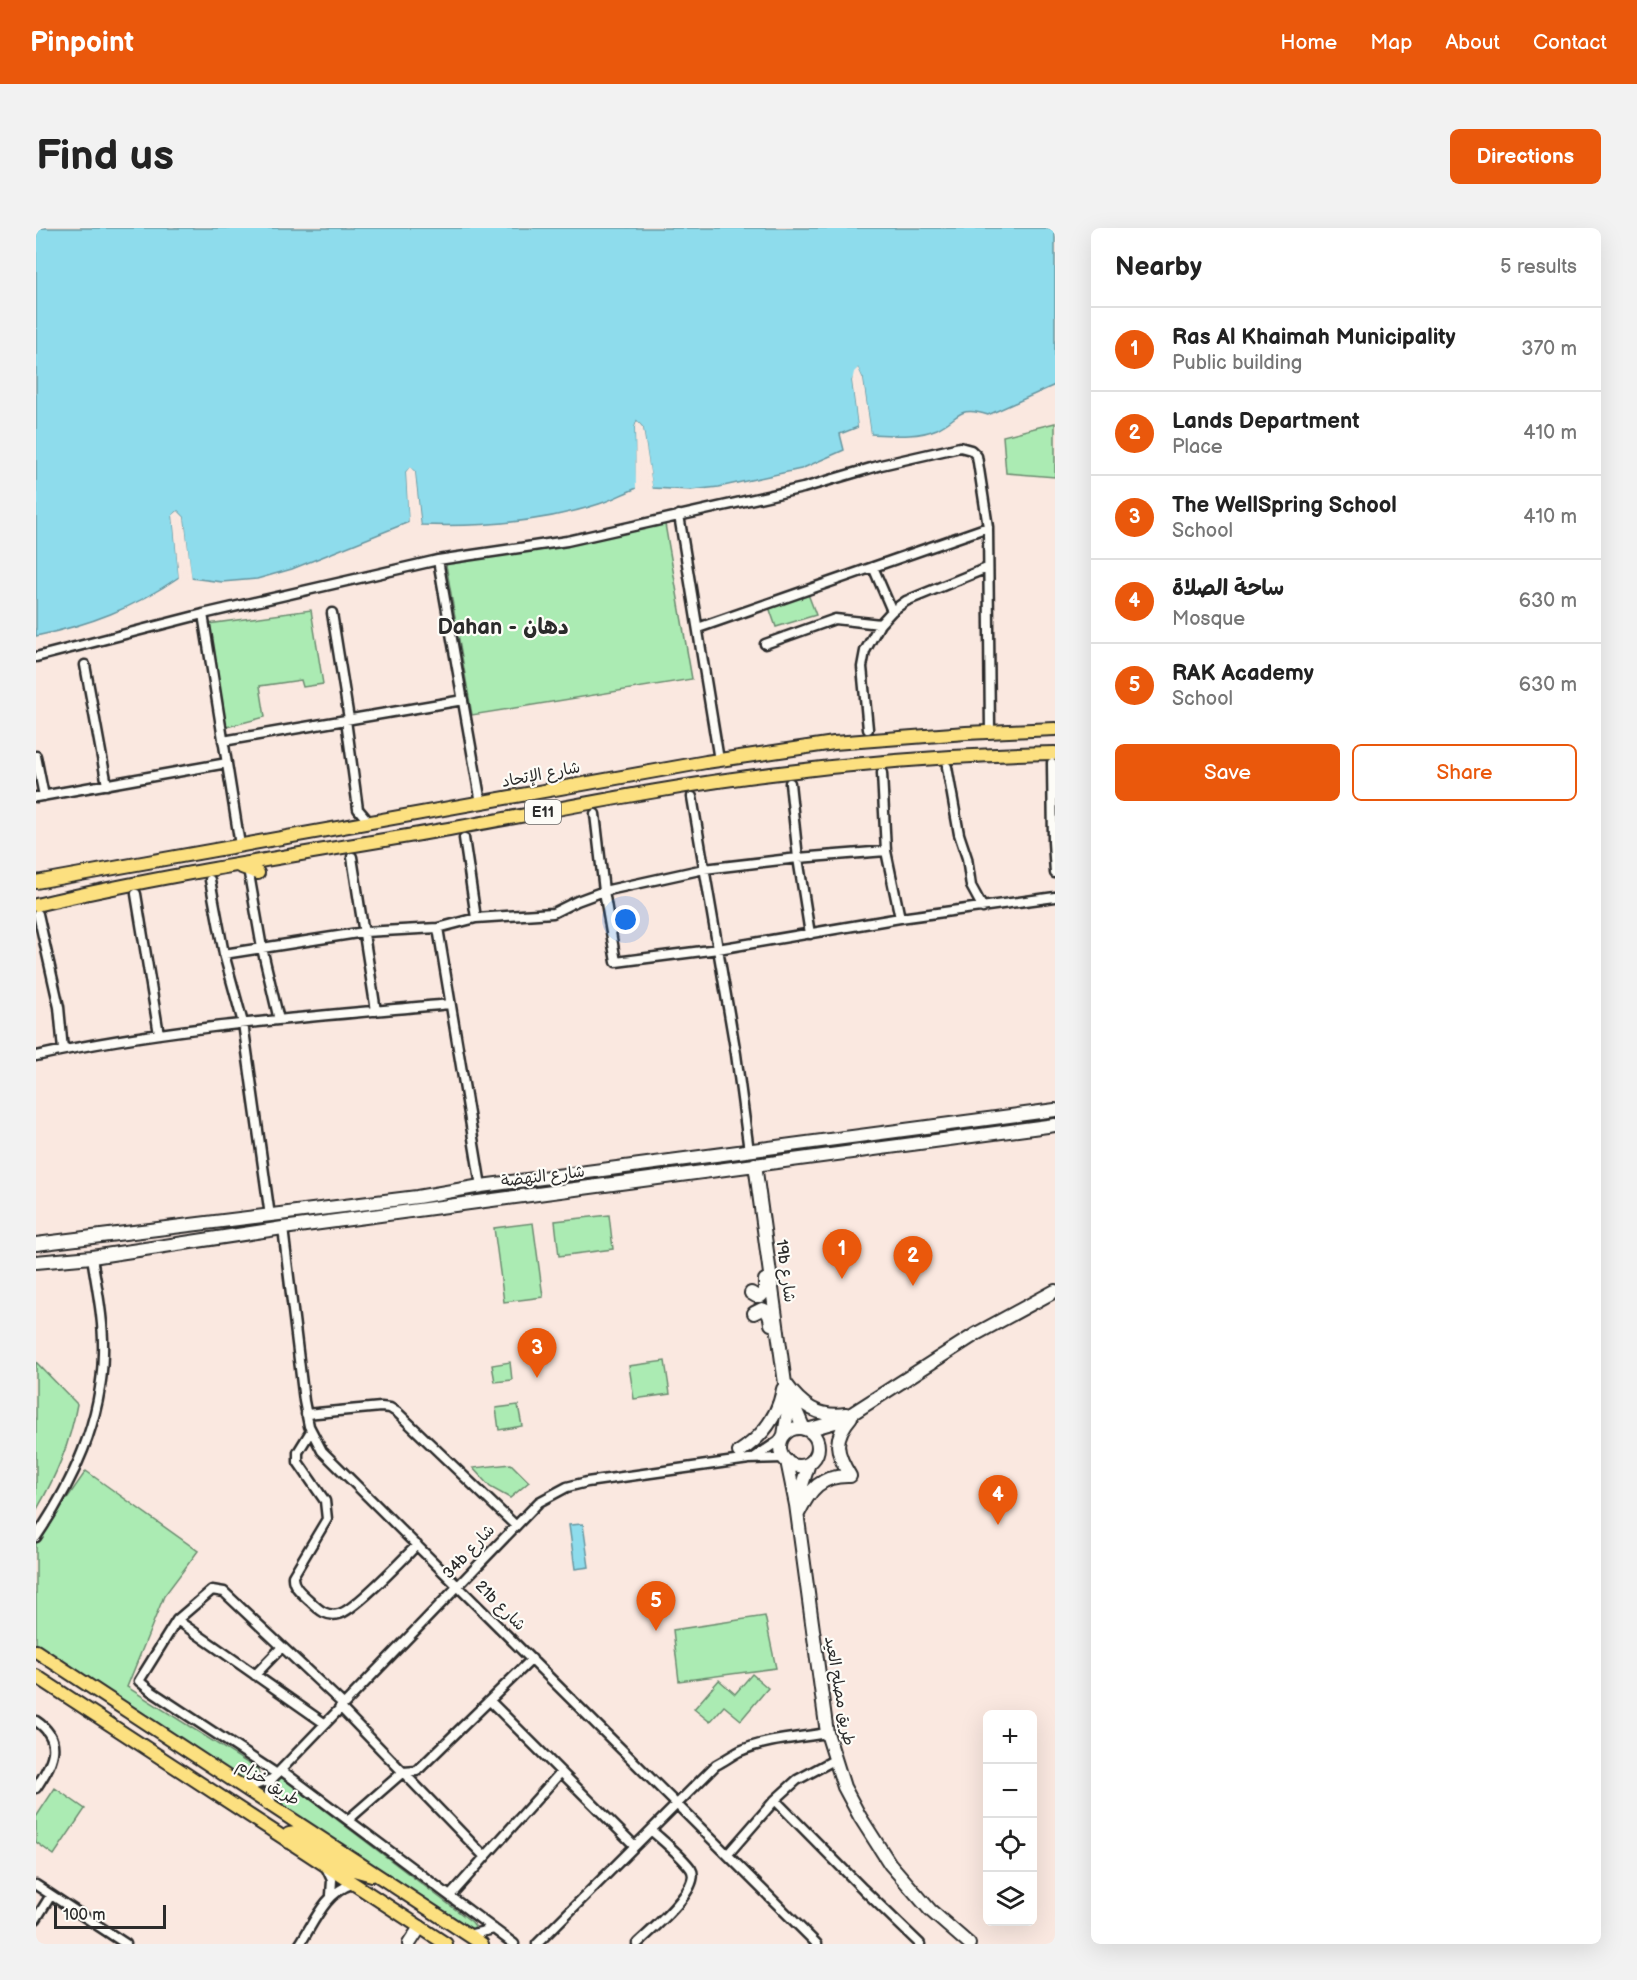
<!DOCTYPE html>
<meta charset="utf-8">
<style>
:root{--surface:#fff;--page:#f2f2f2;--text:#222;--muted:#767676;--line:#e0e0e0;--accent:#ea580c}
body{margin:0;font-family:"Balsamiq Sans","Playpen Sans Arabic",sans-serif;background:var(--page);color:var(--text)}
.controls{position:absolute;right:18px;bottom:18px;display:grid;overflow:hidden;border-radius:9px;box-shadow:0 6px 24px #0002}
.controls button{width:54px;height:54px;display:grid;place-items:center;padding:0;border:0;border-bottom:2px solid var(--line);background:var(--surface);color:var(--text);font:30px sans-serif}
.scale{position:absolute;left:18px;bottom:15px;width:112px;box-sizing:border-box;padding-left:6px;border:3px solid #2b2b2b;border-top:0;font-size:16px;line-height:21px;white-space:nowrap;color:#2b2b2b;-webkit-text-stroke:4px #fdfcf7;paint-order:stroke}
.you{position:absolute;left:590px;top:692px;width:21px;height:21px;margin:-15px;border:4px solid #fff;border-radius:50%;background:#1a73e8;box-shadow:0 0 0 9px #1a73e833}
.badge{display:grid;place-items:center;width:39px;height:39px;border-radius:50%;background:var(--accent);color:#fff;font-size:20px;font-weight:700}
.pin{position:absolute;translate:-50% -50px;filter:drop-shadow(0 2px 3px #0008)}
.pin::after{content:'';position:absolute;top:32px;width:21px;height:18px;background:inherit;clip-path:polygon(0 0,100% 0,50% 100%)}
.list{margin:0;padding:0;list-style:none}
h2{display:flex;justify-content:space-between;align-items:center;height:78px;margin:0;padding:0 24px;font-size:26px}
h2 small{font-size:20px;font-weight:400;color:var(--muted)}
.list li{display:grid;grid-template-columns:39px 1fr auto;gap:18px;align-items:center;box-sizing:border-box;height:84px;padding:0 24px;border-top:2px solid var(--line)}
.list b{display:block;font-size:22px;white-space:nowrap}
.list p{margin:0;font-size:20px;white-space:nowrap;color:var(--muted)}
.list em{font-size:20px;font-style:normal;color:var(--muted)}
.actions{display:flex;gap:12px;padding:18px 24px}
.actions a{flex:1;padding:14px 0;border:2px solid var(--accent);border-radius:9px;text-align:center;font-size:21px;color:var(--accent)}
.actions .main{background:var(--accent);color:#fff}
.icon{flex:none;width:33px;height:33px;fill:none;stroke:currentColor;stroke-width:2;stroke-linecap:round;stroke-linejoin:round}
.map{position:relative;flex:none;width:1019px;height:1716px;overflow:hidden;border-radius:9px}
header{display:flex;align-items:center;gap:36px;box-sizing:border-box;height:84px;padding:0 30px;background:var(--accent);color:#fff}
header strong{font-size:28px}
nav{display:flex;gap:33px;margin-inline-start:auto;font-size:21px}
.intro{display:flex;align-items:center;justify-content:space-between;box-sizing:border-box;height:144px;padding:0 36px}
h1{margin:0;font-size:42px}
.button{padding:15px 27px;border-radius:9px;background:var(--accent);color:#fff;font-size:21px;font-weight:700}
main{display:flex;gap:36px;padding:0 36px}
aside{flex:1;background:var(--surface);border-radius:9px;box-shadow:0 6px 24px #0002}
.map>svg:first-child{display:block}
.green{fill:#abebb3;stroke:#6b8b6f;stroke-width:1.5}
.water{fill:#8edcec;stroke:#66959f;stroke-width:1.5}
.pier{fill:#fae8e0}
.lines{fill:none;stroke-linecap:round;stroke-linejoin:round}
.street-casing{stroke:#2b2b2b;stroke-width:13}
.secondary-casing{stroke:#2b2b2b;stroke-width:16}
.primary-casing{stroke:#2b2b2b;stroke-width:16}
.street{stroke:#fdfcf7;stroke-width:8}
.secondary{stroke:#fdfcf7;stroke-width:12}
.primary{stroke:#fce080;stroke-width:12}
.labels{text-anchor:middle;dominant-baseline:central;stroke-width:4.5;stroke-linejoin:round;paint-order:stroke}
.shield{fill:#fdfcf7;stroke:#6a6a68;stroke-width:1.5}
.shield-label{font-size:15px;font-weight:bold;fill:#2b2b2b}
.street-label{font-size:16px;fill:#2b2b2b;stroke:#fdfcf7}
.district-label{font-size:22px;font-weight:bold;fill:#2b2b2b;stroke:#fdfcf7}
</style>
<header>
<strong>Pinpoint</strong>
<nav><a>Home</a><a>Map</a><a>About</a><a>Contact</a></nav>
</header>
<div class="intro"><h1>Find us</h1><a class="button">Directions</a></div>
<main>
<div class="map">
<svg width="1019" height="1716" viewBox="0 0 1019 1716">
<rect width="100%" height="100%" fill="#fae8e0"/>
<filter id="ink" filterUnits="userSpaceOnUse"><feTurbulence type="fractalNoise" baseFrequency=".0167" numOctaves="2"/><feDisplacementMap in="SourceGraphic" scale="12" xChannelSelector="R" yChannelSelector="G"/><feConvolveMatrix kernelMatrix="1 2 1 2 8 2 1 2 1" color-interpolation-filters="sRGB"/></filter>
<g filter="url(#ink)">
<path class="green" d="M1019,195V249L970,245L967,208Z
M606,295L629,296L656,451L436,487L409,331L544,308Z
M772,366L780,387L740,399L733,379Z
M275,382L287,456L267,459L265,452L224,458L229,489L183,501L172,396Z
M573,987L577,1021L523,1028L519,993Z
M497,995L507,1069L468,1074L458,1000Z
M629,1133L634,1166L598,1171L593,1138Z
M0,1134L41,1176C34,1216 20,1248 0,1283Z
M474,1134L476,1152L459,1154L456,1137Z
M482,1177L486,1198L463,1202L460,1180Z
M475,1236L493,1254L474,1270L454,1259L437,1240Z
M50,1243L162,1323L128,1368L91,1459L221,1541L224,1548L221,1553L211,1554L0,1416V1315Z
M729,1388L740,1440L643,1453L637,1402Z
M716,1446L732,1460L705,1492L688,1478L674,1494L658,1481L683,1452L699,1466Z
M246,1550L436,1694L439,1698L437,1701L432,1700L232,1568L239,1551Z
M19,1560L49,1581L18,1627L0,1614V1589Z"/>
<path class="water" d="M0,0H1019V157L952,187C922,177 924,190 901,201C880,210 857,207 835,206L827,151L822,141L816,153L822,199L804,206L808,222L765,241L683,259L655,262L616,260L607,200L601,193L599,199L601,260C588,265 576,272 563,276C505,295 445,299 385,297L379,244L374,240L370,244L373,294L256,341L221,351L186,354L155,350L148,289L142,283L137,287L143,349C98,380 53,397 0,408Z
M547,1296L553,1339L539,1341L533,1297Z"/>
<path class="pier" d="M822,140L827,151L835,206L832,207L824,152L821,146L819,153L825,199L823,202L822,199L816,153L818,144Z
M601,193L607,200L617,263L613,261L604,201L602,198L604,260L600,263L599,199Z
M374,239L379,244L385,300L382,297L376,246L374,244L376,294L373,298L370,244Z
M142,283L148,289L156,353L152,350L145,290L142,287L141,288L146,349L143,352L137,287Z"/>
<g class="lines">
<defs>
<path id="street" d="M643,287L683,532
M402,332L445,575
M837,339L856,383
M296,385L313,491
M167,386L204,617
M662,400L952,299
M729,416L799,391L844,396
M0,429L167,386L402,332L531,313L767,260L845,237L924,219L935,222L941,228L952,299L954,504
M49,437L71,557
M310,492L322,581L333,594
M832,501L826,439L829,423L844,396L856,383L870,373L951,340
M187,513L427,472
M0,528L8,568
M1016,535L1017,614L1019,645
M911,539L923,606L931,630L935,658L947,680
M846,545L850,623L864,690
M754,555L762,630L774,706
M0,569L191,535
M656,569L700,826L713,923
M559,586L568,663L580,734L682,721L864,690L1019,669
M428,610L440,690
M316,629L340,783
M213,646L226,720L243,792
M174,652L188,726L207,795L234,988
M100,666L123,806
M2,686L23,779L27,822
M402,700L445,958
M188,726L328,704L402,700L440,690L517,685L541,673L568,663L668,641L762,630L850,623
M0,828C136,798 275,789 414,776
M247,1000L268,1173L273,1198L286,1223L781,1716
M270,1186L345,1179L354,1180L362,1185L480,1298
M275,1203L262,1224V1234L289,1273L291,1291L257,1348C256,1359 268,1367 275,1374C283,1382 291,1389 303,1386C318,1383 367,1331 381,1317
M719,1229L747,1210
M0,1309C37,1254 66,1193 67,1125C68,1093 61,1061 56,1029
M141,1392L288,1495
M219,1447L246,1419
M454,1473L599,1618
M304,1479L448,1628
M0,1493C30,1513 15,1537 0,1560
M245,1542L478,1716
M241,1546L115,1463L103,1453L141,1392L176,1362L188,1364L307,1476
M236,1551L233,1565L236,1578
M205,1556L219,1557L236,1551L503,1274L531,1259L551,1254L713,1231L748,1230
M739,1572L827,1661L884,1716
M312,1592L367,1544L381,1543L496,1431
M692,1626L739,1572L761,1552L798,1532
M290,1639L296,1652L295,1667
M0,1657L90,1716
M414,1668L525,1544
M0,1691L15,1667
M432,1707L458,1701
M264,1716C278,1694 290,1664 316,1656
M501,1716L680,1537C688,1533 696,1527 704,1523C731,1511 762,1510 791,1505
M601,1716C614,1703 667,1660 655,1641C646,1628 627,1613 615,1602"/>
<path id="secondary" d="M719,936L751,1170L752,1183L748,1207
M0,1016L381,969L445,958L1019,882
M0,1034L56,1029L247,1000L1019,897
M715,1065L720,1068H725L729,1063V1052
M718,1085L726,1081C733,1083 734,1089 735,1096
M750,1156C765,1177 782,1190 810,1186
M754,1169L768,1201
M744 1219a19 19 0 1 1 38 0a19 19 0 1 1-38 0Z
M771,1202L806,1192L940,1106L1019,1063
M703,1224C726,1209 742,1189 747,1161
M751,1233L760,1277L791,1505L808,1559L824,1589L854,1636L894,1682L933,1716
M814,1248C800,1225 796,1211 815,1189
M760,1276L773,1235
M762,1286C774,1261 785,1247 814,1248
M373,1716L384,1699"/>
<path id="primary" d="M203,638L222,645
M0,654L670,534L798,515L930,505L1019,501
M0,677C136,645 275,625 413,601C520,582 627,559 735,546C829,534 924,527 1019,525
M0,1423L446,1716
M0,1448L410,1716
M253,1614V1606L260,1605L318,1642L336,1647"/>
</defs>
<use href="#street" class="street-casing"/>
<use href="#secondary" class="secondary-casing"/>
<use href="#primary" class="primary-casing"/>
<use href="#street" class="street"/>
<use href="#secondary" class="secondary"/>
<use href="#primary" class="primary"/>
</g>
</g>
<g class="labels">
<rect class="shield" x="489" y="572" width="36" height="24" rx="4.5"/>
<g class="shield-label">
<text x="507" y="584">E11</text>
</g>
<g class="street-label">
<text transform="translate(505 547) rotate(-11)">شارع الإتحاد</text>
<text transform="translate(507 949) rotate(-7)">شارع النهضة</text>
<text transform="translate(749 1043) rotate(82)">19b شارع</text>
<text transform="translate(433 1324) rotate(-47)">34b شارع</text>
<text transform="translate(464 1378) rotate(45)">21b شارع</text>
<text transform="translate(803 1463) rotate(80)">طريق مصلح العيد</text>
<text transform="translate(232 1555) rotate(33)">طريق خزام</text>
</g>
<g class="district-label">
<text x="467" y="399">Dahan - دهان</text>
</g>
</g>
</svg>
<div class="controls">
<button>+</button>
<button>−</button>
<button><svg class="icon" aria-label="locate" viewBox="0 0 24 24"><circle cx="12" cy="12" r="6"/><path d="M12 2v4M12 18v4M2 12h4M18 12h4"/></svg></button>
<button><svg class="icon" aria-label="layers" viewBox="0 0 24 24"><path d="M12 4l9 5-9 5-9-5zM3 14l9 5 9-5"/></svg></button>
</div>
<div class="scale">100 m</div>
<div class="you"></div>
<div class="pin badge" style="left:806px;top:1051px">1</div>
<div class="pin badge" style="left:877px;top:1058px">2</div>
<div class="pin badge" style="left:501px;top:1150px">3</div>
<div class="pin badge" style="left:962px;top:1297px">4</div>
<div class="pin badge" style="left:620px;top:1403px">5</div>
</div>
<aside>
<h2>Nearby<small>5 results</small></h2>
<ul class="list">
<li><span class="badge">1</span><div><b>Ras Al Khaimah Municipality</b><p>Public building</p></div><em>370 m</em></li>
<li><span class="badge">2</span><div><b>Lands Department</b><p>Place</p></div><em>410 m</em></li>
<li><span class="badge">3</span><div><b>The WellSpring School</b><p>School</p></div><em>410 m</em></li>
<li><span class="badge">4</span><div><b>ساحة الصلاة</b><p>Mosque</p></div><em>630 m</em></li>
<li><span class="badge">5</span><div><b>RAK Academy</b><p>School</p></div><em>630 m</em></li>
</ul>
<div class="actions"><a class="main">Save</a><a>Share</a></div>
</aside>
</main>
